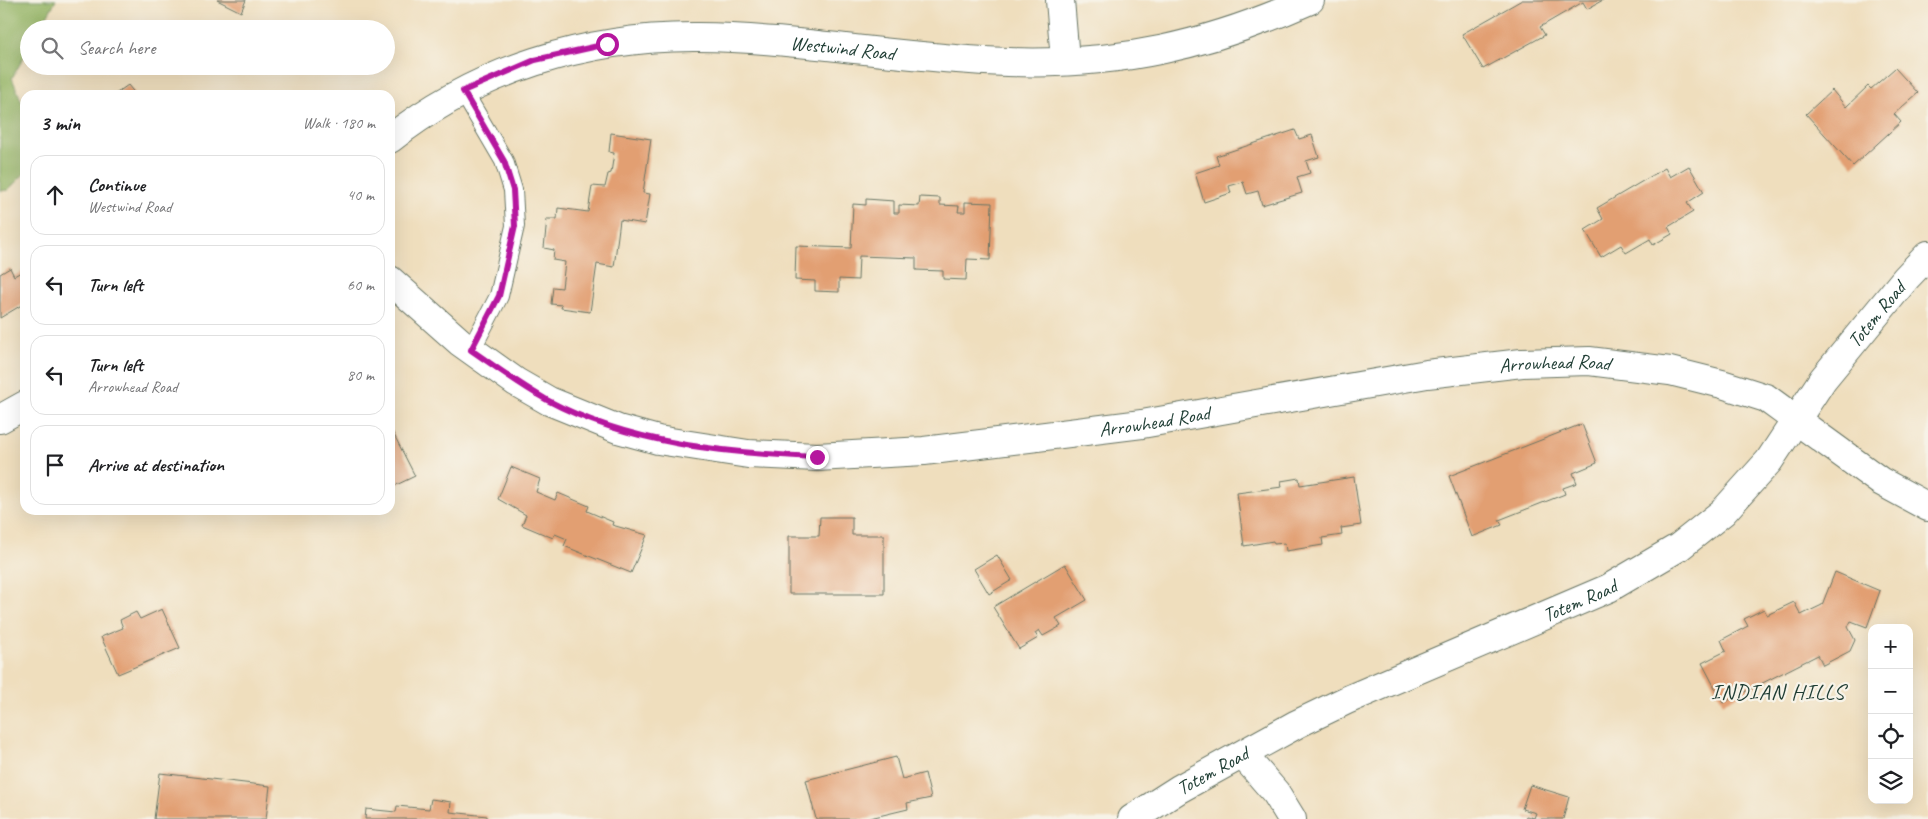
<!DOCTYPE html>
<meta charset="utf-8">
<style>
:root{--surface:#fff;--page:#f6f6f6;--text:#202124;--muted:#757577;--line:#e0e0e0}
body{margin:0;font-family:Caveat,sans-serif;background:var(--page);color:var(--text)}
.controls{position:absolute;right:15px;bottom:15px;display:grid;overflow:hidden;border-radius:10px;box-shadow:0 5px 20px #0002}
.controls button{width:45px;height:45px;display:grid;place-items:center;padding:0;border:0;border-bottom:1px solid var(--line);background:var(--surface);color:var(--text);font:25px sans-serif}
.stop{position:absolute;width:15px;height:15px;margin:-11px;border:4px solid #b5179e;border-radius:50%;background:#fff}
.stop.end{background:#b5179e;border-color:#fff;box-shadow:0 1px 5px #0008}
.list{margin:0;padding:0;list-style:none}
h2{display:flex;justify-content:space-between;align-items:center;height:65px;margin:0;padding:0 20px;font-size:21px}
h2 small{font-size:16px;font-weight:400;color:var(--muted)}
.list li{display:grid;grid-template-columns:32px 1fr auto;gap:15px;align-items:center;box-sizing:border-box;height:80px;margin:0 10px 10px;padding:0 10px;border:1px solid var(--line);border-radius:15px}
.list b{display:block;font-size:19px;white-space:nowrap}
.list p{margin:0;font-size:16px;white-space:nowrap;color:var(--muted)}
.list em{font-size:16px;font-style:normal;color:var(--muted)}
.icon{flex:none;width:28px;height:28px;fill:none;stroke:currentColor;stroke-width:2;stroke-linecap:round;stroke-linejoin:round}
.map{position:relative;flex:none;width:1928px;height:819px;overflow:hidden}
.search{position:absolute;background:var(--surface);box-shadow:0 5px 20px #0002;left:20px;top:20px;width:375px;height:55px;display:flex;align-items:center;gap:12px;box-sizing:border-box;padding:0 18px;border-radius:28px;color:var(--muted);font-size:19px}
.panel{position:absolute;background:var(--surface);box-shadow:0 5px 20px #0002;left:20px;top:90px;width:375px;height:425px;border-radius:15px}
.map>svg:first-child{display:block}
.forest{fill:#96b568;stroke:#5a794e}
.building{fill:#e29f72}
.lines{fill:none;stroke-linecap:round;stroke-linejoin:round}
.service-casing{stroke:#687564;stroke-width:20}
.minor-casing{stroke:#687564;stroke-width:30}
.service{stroke:#fff;stroke-width:18}
.minor{stroke:#fff;stroke-width:28}
.route{stroke:#b5179e;stroke-width:6}
.labels{text-anchor:middle;dominant-baseline:central;stroke-width:4.5;stroke-linejoin:round;paint-order:stroke}
.street-label{font-size:20px;fill:#1f3d34;stroke:#f7f3e8}
.quarter-label{font-size:22px;letter-spacing:1px;fill:#1f3d34;stroke:#f7f3e8}
</style>
<div class="map">
<svg width="1928" height="819" viewBox="0 0 1928 819">
<rect width="100%" height="100%" fill="#f7f3e8"/>
<filter id="ink" filterUnits="userSpaceOnUse"><feTurbulence type="fractalNoise" baseFrequency=".02" numOctaves="2"/><feDisplacementMap in="SourceGraphic" scale="10" xChannelSelector="R" yChannelSelector="G"/><feConvolveMatrix kernelMatrix="1 2 1 2 8 2 1 2 1" color-interpolation-filters="sRGB"/></filter>
<filter id="wash" filterUnits="userSpaceOnUse"><feTurbulence type="fractalNoise" baseFrequency=".0096" numOctaves="4" result="noise"/><feDisplacementMap in="SourceGraphic" scale="20" xChannelSelector="R" yChannelSelector="G"/><feGaussianBlur stdDeviation="1.12" result="paint"/><feColorMatrix in="noise" values="0 0 0 0 0 0 0 0 0 0 0 0 0 0 0 0 0 1.4 0 .05"/><feComposite in="paint" operator="in"/></filter>
<g filter="url(#wash)">
<rect width="100%" height="100%" fill="#efdebd"/>
<path class="forest" d="M0,0H56L40,29H29V48L12,78L25,110V173L8,190L0,191Z"/>
<g id="blocks">
<path class="building" d="M217,0H246L241,12Z
M1522,0H1603L1587,9L1583,2L1540,27L1545,35L1483,69L1462,34Z
M1895,68L1918,93L1894,114L1901,122L1853,166L1806,114L1832,90L1846,107L1868,86L1871,89Z
M128,85L136,95H114Z
M1295,130L1299,139L1312,135L1319,157L1306,161L1310,173L1297,177L1302,193L1262,205L1258,191L1247,194L1243,182L1229,186L1231,193L1204,202L1195,173L1219,165L1216,156Z
M611,133L651,139L643,193L650,194L645,224L620,220L614,267L597,264L590,312L561,308L562,305L551,304L553,287L562,288L565,262L553,260L554,250L544,248L547,219H557L558,208L588,212L592,186L605,187L608,174L611,173L614,153L609,152Z
M1689,166L1704,192L1687,203L1693,212L1668,227L1672,234L1653,245L1650,239L1626,253L1621,245L1601,257L1585,230L1603,219L1597,208L1665,168L1670,177Z
M920,197L940,198V205L959,206L958,212H965V202L992,203L990,260L967,259L966,280L943,279V271L916,270V258L859,256L858,280L839,279V292L815,291V281L795,280L796,246L851,248L853,204L866,205V199L894,201V213H899V205L919,206Z
M10,268L14,276L25,270V303L0,318V274Z
M1582,424L1597,463L1573,473L1577,483L1563,488L1565,494L1499,520L1502,525L1472,537L1449,476Z
M390,427L415,476L390,488Z
M511,467L540,479L536,492L555,500L558,493L589,506L587,511L613,522L612,525L647,535L631,573L564,546L567,539L555,534L553,538L522,525L526,515L498,499Z
M1354,477L1361,525L1341,528L1342,535L1322,538L1323,545L1286,551L1285,543L1274,544L1273,541L1244,546L1237,493L1282,487L1281,481L1299,478L1300,485Z
M820,517H852V535H884V594H789V536H819Z
M997,555L1012,580L989,594L974,569Z
M1065,564L1087,600L1056,618L1061,626L1043,636L1039,630L1035,633L1038,638L1019,649L993,607Z
M1835,572L1880,591L1867,627L1851,621L1848,627L1855,640L1850,651L1823,665L1818,655L1723,703L1702,663L1726,651L1721,640L1748,626L1744,619L1764,609L1767,615L1794,602L1801,615L1822,605Z
M162,609L180,648L118,674L101,637L123,628L120,620L136,612L140,619Z
M896,757L902,779L925,773L931,798L907,803L908,809L866,819H816L806,780Z
M160,773L270,786L266,819H154Z
M1530,785L1569,797L1563,819H1525L1526,816L1534,818L1536,813L1522,809Z
M431,799L451,802L450,812L487,816V819H365L366,809L396,812L397,806L429,809Z"/>
</g>
</g>
<g filter="url(#ink)">
<use href="#blocks" fill-opacity="0" stroke="#687564" stroke-width="1"/>
<g class="lines">
<defs>
<path id="service" d="M463,91L504,161L513,190L515,226L499,296L471,350"/>
<g id="minor">
<path d="M1060,0L1065,60"/>
<path id="s1" d="M390,139C477,70 586,36 698,37C801,38 904,59 1008,62C1119,66 1209,45 1310,0"/>
<path id="s2" d="M390,280L460,342L516,382L549,401L618,429L658,440L748,454L817,457L924,451L1142,424L1427,374L1522,363L1589,361L1670,371L1722,384L1766,398L1880,481L1928,507"/>
<path d="M0,419L25,405"/>
<path d="M1243,755L1276,793L1292,819"/>
<path id="s3" d="M1132,819L1179,789L1297,724L1347,700L1609,588L1679,547L1723,512L1769,461L1823,379L1906,278L1928,255"/>
</g>
</defs>
<use href="#service" class="service-casing"/>
<use href="#minor" class="minor-casing"/>
<use href="#service" class="service"/>
<use href="#minor" class="minor"/>
</g>
</g>
<g class="lines" filter="url(#ink)">
<path class="route" d="M607,44L535,60L463,91L504,161L513,190L515,226L499,296L471,350C496,367 520,385 547,400C629,444 725,453 817,457"/>
</g>
<g class="labels">
<g class="street-label">
<text stroke="none"><textPath href="#s1" startOffset="476">Westwind Road</textPath></text>
<text stroke="none"><textPath href="#s3" startOffset="919">Totem Road</textPath></text>
<text stroke="none"><textPath href="#s2" startOffset="1221">Arrowhead Road</textPath></text>
<text stroke="none"><textPath href="#s2" startOffset="816">Arrowhead Road</textPath></text>
<text stroke="none"><textPath href="#s3" startOffset="499">Totem Road</textPath></text>
<text stroke="none"><textPath href="#s3" startOffset="94">Totem Road</textPath></text>
</g>
<g class="quarter-label">
<text x="1778" y="692">INDIAN HILLS</text>
</g>
</g>
</svg>
<div class="controls">
<button>+</button>
<button>−</button>
<button><svg class="icon" aria-label="locate" viewBox="0 0 24 24"><circle cx="12" cy="12" r="6"/><path d="M12 2v4M12 18v4M2 12h4M18 12h4"/></svg></button>
<button><svg class="icon" aria-label="layers" viewBox="0 0 24 24"><path d="M12 4l9 5-9 5-9-5zM3 14l9 5 9-5"/></svg></button>
</div>
<div class="stop" style="left:607px;top:44px"></div>
<div class="stop end" style="left:817px;top:457px"></div>
<div class="search"><svg class="icon" aria-label="search" viewBox="0 0 24 24"><circle cx="10" cy="10" r="6"/><path d="M15 15l6 6"/></svg>Search here</div>
<section class="panel">
<h2>3 min<small>Walk · 180 m</small></h2>
<ul class="list">
<li><svg class="icon" aria-label="ahead" viewBox="0 0 24 24"><path d="M12 20V5M6 11l6-6 6 6"/></svg><div><b>Continue</b><p>Westwind Road</p></div><em>40 m</em></li>
<li><svg class="icon" aria-label="left" viewBox="0 0 24 24"><path d="M17 20v-9H6M10 6l-5 5 5 5"/></svg><div><b>Turn left</b></div><em>60 m</em></li>
<li><svg class="icon" aria-label="left" viewBox="0 0 24 24"><path d="M17 20v-9H6M10 6l-5 5 5 5"/></svg><div><b>Turn left</b><p>Arrowhead Road</p></div><em>80 m</em></li>
<li><svg class="icon" aria-label="arrive" viewBox="0 0 24 24"><path d="M6 21V4h12l-3 4 3 4H6"/></svg><div><b>Arrive at destination</b></div></li>
</ul>
</section>
</div>
